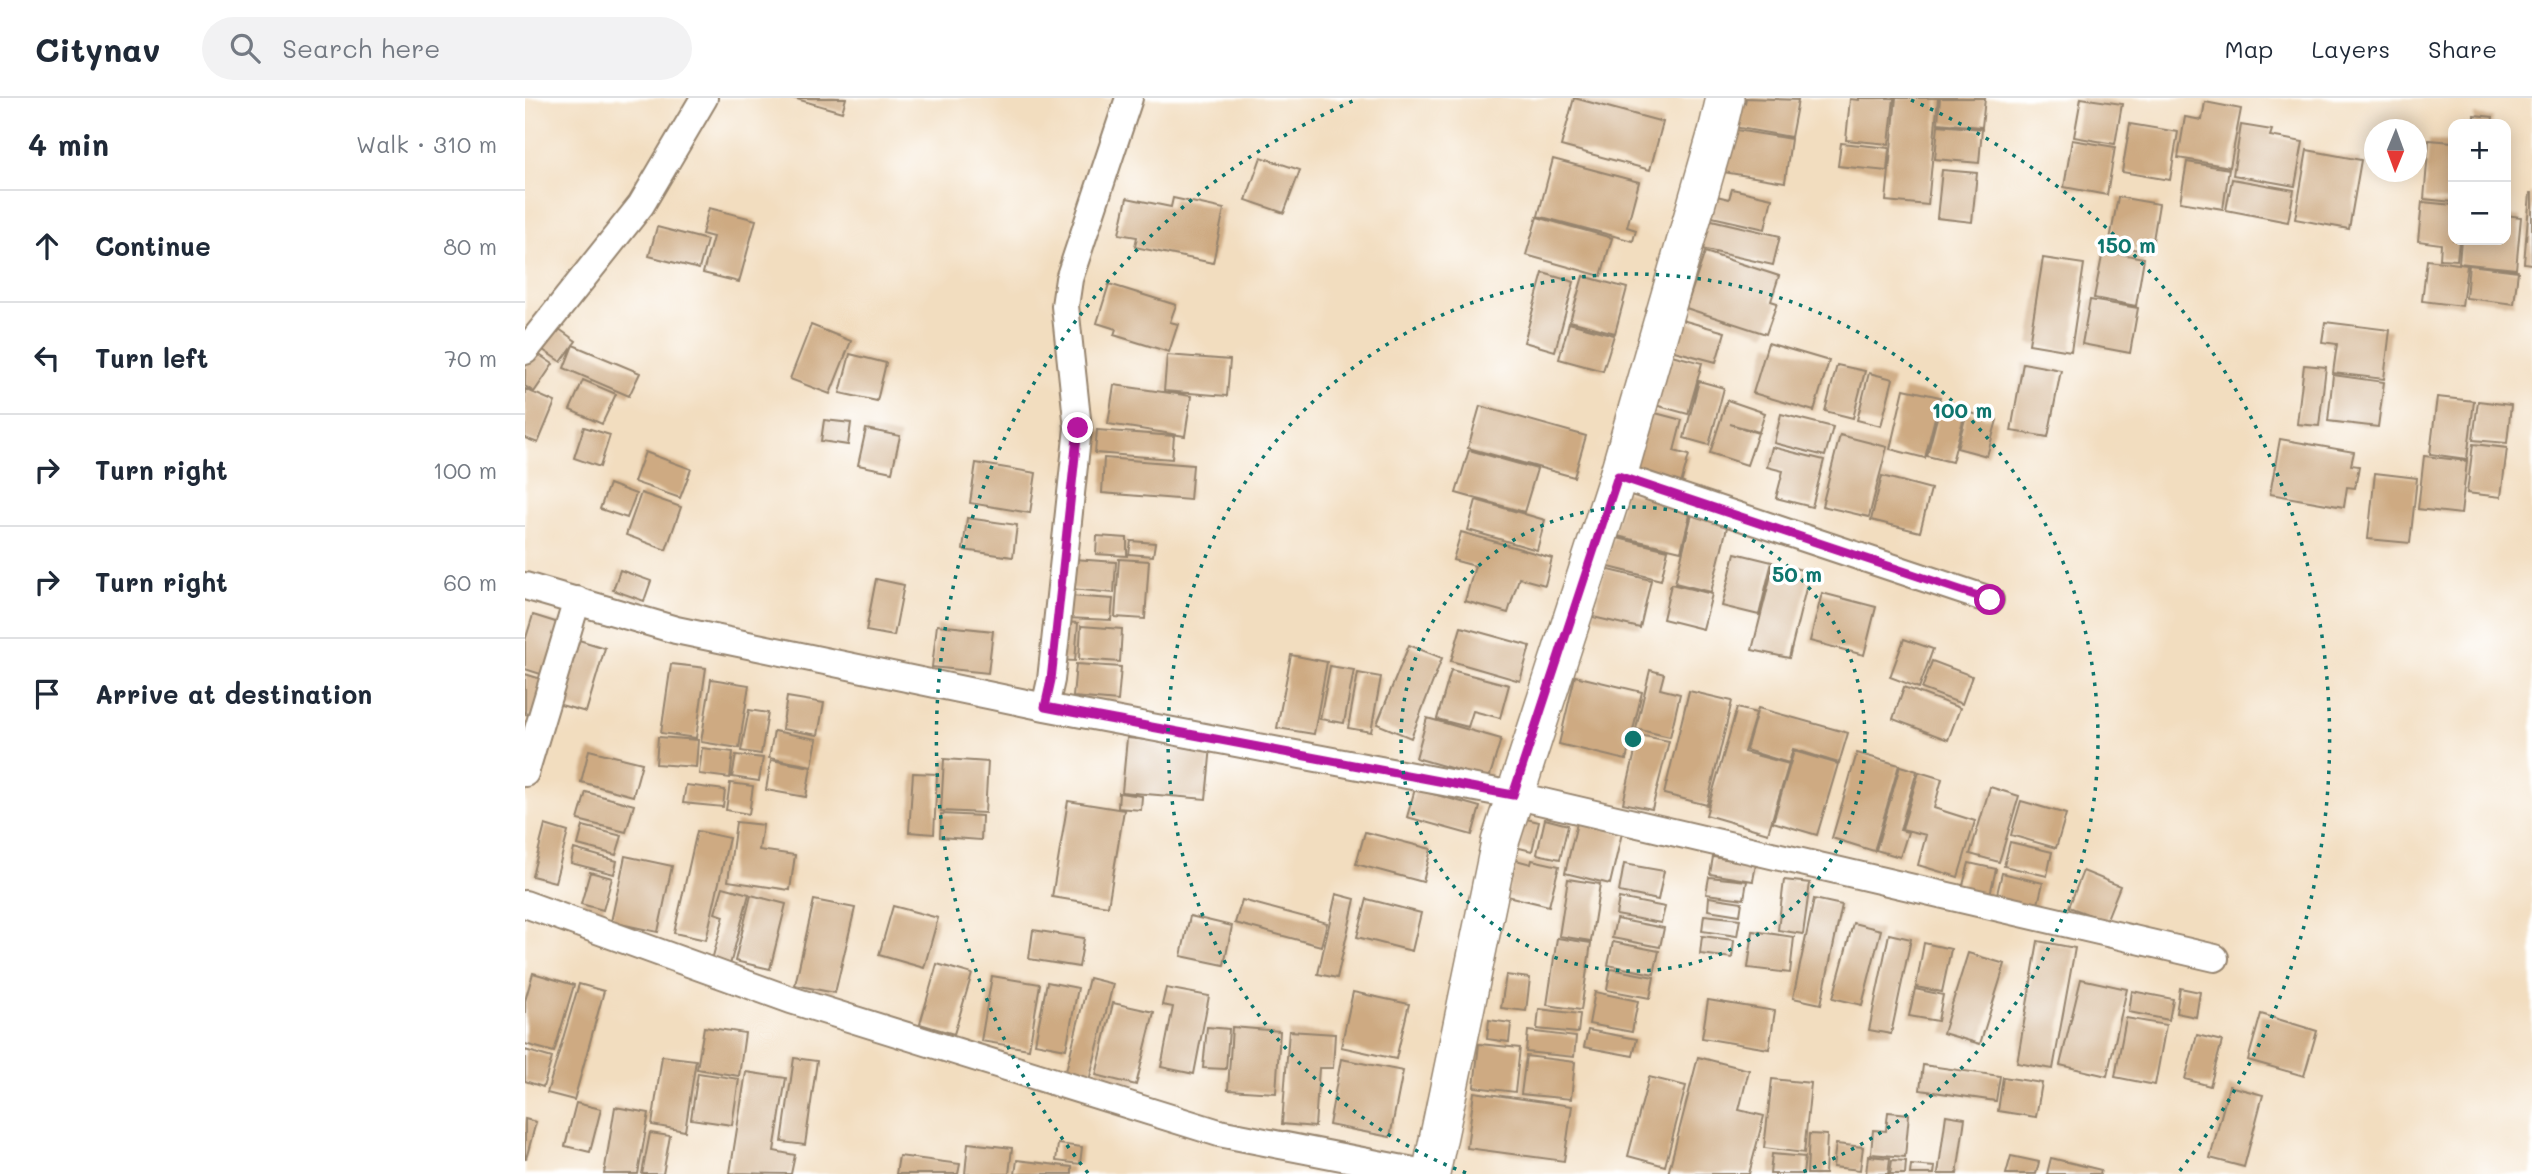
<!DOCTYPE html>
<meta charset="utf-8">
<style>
:root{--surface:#fff;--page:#f2f2f3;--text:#1f2937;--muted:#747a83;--line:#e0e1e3}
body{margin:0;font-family:Mali,sans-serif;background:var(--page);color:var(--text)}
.controls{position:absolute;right:21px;top:21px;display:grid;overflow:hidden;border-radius:14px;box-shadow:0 4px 18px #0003}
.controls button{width:63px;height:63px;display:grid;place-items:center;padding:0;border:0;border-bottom:2px solid var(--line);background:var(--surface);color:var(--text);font:35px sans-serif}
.compass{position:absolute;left:1839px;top:21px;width:63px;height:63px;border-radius:50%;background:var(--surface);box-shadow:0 4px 18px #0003;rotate:181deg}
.stop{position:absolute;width:21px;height:21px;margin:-16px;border:5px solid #b5179e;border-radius:50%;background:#fff}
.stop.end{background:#b5179e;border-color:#fff;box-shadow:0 2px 7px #0008}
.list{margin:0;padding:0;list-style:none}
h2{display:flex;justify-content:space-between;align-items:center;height:91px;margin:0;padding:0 28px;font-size:30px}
h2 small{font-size:23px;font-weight:400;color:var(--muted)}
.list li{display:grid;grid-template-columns:46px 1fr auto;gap:21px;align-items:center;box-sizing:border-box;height:112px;padding:0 28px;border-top:2px solid var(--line)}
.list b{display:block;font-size:26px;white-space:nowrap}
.list em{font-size:23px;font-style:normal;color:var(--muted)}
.icon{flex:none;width:38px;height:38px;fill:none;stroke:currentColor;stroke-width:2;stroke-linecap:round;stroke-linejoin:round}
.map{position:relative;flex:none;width:2007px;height:1076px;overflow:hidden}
header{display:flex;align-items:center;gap:42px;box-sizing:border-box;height:98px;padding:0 35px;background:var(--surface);border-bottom:2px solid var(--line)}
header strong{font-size:33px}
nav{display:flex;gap:38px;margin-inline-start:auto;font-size:24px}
.search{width:490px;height:63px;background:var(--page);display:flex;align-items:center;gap:18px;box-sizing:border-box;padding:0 24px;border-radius:38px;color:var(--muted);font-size:26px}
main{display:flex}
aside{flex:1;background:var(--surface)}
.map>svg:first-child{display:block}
.building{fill:#ceaa82}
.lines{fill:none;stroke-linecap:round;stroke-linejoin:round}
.street-casing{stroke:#96846e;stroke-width:30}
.secondary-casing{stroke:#96846e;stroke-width:40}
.street{stroke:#fff;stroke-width:26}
.secondary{stroke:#fff;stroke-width:37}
.route{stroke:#b5179e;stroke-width:9}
.ring{fill:none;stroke:#0f766e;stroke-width:3.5;stroke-dasharray:3.5 7}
.centre{fill:#0f766e;stroke:#fff;stroke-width:3.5}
.ring-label{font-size:21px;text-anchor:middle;font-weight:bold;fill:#0f766e;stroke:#fff;stroke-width:7;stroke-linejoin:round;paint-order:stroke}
</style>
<header>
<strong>Citynav</strong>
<div class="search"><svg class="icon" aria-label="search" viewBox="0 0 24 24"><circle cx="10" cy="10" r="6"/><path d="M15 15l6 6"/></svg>Search here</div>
<nav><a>Map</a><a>Layers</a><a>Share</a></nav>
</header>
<main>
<aside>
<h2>4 min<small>Walk · 310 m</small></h2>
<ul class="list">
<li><svg class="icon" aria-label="ahead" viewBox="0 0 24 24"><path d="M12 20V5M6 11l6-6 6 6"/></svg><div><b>Continue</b></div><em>80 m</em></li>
<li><svg class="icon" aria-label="left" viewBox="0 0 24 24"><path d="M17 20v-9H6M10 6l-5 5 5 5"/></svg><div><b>Turn left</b></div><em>70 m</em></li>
<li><svg class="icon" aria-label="right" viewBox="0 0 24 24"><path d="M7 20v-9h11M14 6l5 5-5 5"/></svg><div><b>Turn right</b></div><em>100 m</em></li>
<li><svg class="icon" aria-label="right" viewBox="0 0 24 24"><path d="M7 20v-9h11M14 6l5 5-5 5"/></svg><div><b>Turn right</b></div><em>60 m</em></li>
<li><svg class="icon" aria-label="arrive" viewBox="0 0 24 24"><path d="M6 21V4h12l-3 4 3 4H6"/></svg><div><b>Arrive at destination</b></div></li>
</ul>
</aside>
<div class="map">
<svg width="2007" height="1076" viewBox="0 0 2007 1076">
<rect width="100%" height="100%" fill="#fff"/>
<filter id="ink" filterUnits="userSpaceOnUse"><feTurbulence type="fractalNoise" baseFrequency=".0143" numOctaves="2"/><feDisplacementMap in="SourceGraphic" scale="14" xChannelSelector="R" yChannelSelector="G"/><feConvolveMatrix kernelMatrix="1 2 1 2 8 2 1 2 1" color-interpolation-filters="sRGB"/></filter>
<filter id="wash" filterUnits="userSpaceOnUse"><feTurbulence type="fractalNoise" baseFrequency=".00686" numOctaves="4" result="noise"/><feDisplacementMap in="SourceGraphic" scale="28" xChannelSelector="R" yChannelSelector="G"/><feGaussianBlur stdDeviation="1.57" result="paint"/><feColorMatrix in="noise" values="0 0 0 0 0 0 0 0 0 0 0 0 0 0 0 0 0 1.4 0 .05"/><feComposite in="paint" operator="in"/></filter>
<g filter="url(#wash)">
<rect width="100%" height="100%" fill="#f2ddbf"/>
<g id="blocks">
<path class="building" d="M268,0H321L317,14Z
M1049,0L1138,24L1125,72L1036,48Z
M1221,0L1273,2L1266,39L1203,28L1207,2L1220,5Z
M1334,0H1369L1364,46L1321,42L1325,1L1334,2Z
M1371,0H1413L1403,107L1361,103Z
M1415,0H1460L1457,29L1413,25Z
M1556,0L1597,6L1590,46L1549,39Z
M1680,4L1716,11L1705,69L1653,60L1660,19L1677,22Z
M1949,17L1968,19L1967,26H1949Z
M1605,26L1653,34L1645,82L1597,74Z
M1413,27L1457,31L1454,65L1410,61Z
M1716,27L1747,32L1745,38L1778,44L1770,88L1708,77Z
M1193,29L1266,41L1260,84L1186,72Z
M1547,42L1590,49L1582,97L1539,89Z
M1904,42L1928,44V104L1899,101Z
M1316,45L1364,50L1362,73L1313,68Z
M1782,52L1836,62L1824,131L1770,121Z
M736,59L775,72L759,115L721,102Z
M1028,61L1114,84L1102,129L1111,132L1108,143L1013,118Z
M1662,64L1704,71L1698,111L1655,104Z
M1417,72L1452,75L1447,124L1412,120Z
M1707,81L1769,92L1763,124L1701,112Z
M1207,91L1247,100L1240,131L1174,116L1179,95L1204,101Z
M2005,95H2007V166L1999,165Z
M1593,99L1634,106L1626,154L1584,147Z
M602,100L646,109L648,100L699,111L688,165L610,149L612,139L594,136Z
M1897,104L1928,107V142H1934L1932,162L1915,161L1916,146L1893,143Z
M184,110L231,122L214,184L178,175L188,139L177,136Z
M1981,117L1996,119L1991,171L1934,165L1936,142H1981Z
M1012,119L1087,140L1076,178L1001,157Z
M1178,120L1255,138L1248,167L1172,150Z
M132,129L182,142L174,171L124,158Z
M1578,153L1619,160L1611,208L1569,200Z
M1180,154L1254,178L1246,203L1252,205L1241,236L1161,210Z
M1518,160L1559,166L1546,253L1504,246Z
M1902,162L1942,167L1937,208L1897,203Z
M1944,167L1993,173L1989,206L1941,200Z
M1018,175L1049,184L1030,253L999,244Z
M1058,178L1102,190L1090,235L1045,223Z
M584,186L651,207L645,224L653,226L644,254L589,237L591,231L572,225Z
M1565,202L1613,210L1605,255L1557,246Z
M1146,219L1200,234L1191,264L1138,250Z
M1800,224L1865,232L1859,281L1808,275L1812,246L1797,244Z
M1044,225L1089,237L1078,273L1034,261Z
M27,226L51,243L36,264L12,248Z
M286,227L326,243L305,296L265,281Z
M1243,245L1304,263L1289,313L1228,295Z
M48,247L115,275L104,298L39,270Z
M10,254L28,266L9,294L0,288V269Z
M1135,254L1177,265L1163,316L1130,307Z
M325,256L361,265L352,303L315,295Z
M642,257L705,262L702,298L639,293Z
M1498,265L1536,272L1523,339L1486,333Z
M1312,267L1340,273L1328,320L1300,313Z
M1779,267L1801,269L1794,328L1772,326Z
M1344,275L1368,281L1356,328L1332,322Z
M1808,277L1859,284L1853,329L1803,323Z
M58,282L91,296L77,326L45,312Z
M1174,283L1199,290L1184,347L1159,340Z
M589,287L666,298L660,338L583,326Z
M0,291L30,304L13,345L0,340Z
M1379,291L1415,299L1400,360L1365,351Z
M1912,299L1949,303L1942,361L1905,356Z
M1202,302L1240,315L1234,334L1205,326L1233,335L1222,367L1185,355Z
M1953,303L1986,307L1982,345L1948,342Z
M1416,305L1441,311L1427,364L1402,358Z
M955,308L1061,338L1049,379L943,350Z
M1115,311L1157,322L1149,353L1164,357L1154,393L1101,378Z
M1442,314L1472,322L1462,358L1432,350Z
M1256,316L1308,329L1300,358L1249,345Z
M299,322L326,325L323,347L296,343Z
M59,329L85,337L75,369L49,360Z
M341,331L375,338L367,374L333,367Z
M572,332L649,338L647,361L570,355Z
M1315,337L1362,349L1344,419L1297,408Z
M1755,341L1829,354L1826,367L1834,368L1830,390L1822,389L1819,409L1745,396Z
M1948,346L1982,350L1976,399L1942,395Z
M1247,349L1299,362L1287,409L1251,400L1258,373L1242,369Z
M944,352L1012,371L999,414L931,395Z
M120,354L166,371L155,400L109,384Z
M1899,358L1942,363L1936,416L1893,411Z
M579,360L668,367L665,402L577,395Z
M451,365L511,375L505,415L445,405Z
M1850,375L1892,380L1885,445L1843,441Z
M1357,378L1406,391L1395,434L1346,422Z
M84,386L111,396L102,420L75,411Z
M1099,393L1167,409L1156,453L1088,437Z
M116,395L156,409L141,452L101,437Z
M951,402L1020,422L1012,452L943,432Z
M1168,412L1204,421L1186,494L1150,485Z
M442,420L492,427L488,459L438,452Z
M936,434L1027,460L1020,487L994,480L983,515L940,503L950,468L928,462Z
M572,438L602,440V458L571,456Z
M1088,439L1143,452L1136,482L1080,468Z
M606,443L630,445L628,458L604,456Z
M1210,455L1247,464L1234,517L1197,508Z
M548,461L591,464L589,495L546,491Z
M594,461L624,463L620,521L590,519Z
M1249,465L1285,474L1264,560L1227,552Z
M1080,471L1126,482L1115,530L1068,519Z
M95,472L126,483L119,503L88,492Z
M351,481L379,487L369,538L341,533Z
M1146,486L1187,496L1178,531L1138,521Z
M1297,495L1351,509L1339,557L1285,543Z
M543,498L588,501L586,522L542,520Z
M8,517L40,527L25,579L0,571V543Z
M537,524L553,525L550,563L534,562Z
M412,527L468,533L463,575L407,569Z
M556,528L597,531L595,564L554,561Z
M936,529L1005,548L995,583L926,563Z
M44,539L80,550L61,614L25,604Z
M1379,541L1408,551L1394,590L1365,579Z
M884,547L917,560L886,640L852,626Z
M766,557L802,564L789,636L752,630Z
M1407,563L1447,578L1437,606L1397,591Z
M146,566L181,570L171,640L136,635Z
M551,566L596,569L593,603L548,599Z
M805,568L829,572L819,625L795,621Z
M926,572L984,587L975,620L948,613L943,629L912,621Z
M1125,572L1139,576L1135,591L1155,596L1145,639L1111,631Z
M833,575L856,579L846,634L823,630Z
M0,576L19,582L8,618L0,616Z
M1050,578L1117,594L1101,662L1034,646Z
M186,581L224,587L214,650L176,644Z
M1379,589L1435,610L1423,642L1368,621Z
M1164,593L1207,603L1182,707L1139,696Z
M262,599L299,605L293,637L257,631Z
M1212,610L1231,615L1219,654L1264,666L1243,735L1181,717Z
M1233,610L1323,635L1314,665L1268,651L1264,665L1221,652Z
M224,612L243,615L236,656L216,653Z
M902,620L976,641L964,681L891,660Z
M249,633L292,641L287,668L244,660Z
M1114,637L1144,643L1127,711L1098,705Z
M133,639L173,642L171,669L131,666Z
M602,640L686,648L681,701L597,694Z
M177,650L208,654L205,680L174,676Z
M64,652L117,665L108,698L56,684Z
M1269,653L1313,666L1292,737L1248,724Z
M1332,655L1374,667L1349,753L1307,740Z
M211,657L238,660L234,683L207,679Z
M419,661L463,664L460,715L416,713Z
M246,662L286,669L281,699L241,692Z
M1375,668L1392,673L1375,732L1383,734L1375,759L1351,752Z
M1394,674L1417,681L1409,710L1450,723L1433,779L1393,767L1401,737L1377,731Z
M388,675L412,676L409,736L384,734Z
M205,685L228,688L224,716L201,712Z
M161,687L200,692L198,709L158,705Z
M1465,689L1494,698L1474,764L1445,756Z
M890,691L955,709L947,737L882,719Z
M61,694L109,707L101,734L53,722Z
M594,695L617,698L616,712L593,710Z
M543,703L599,712L583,808L527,799Z
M1496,703L1541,716L1531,750L1486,737Z
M416,716L457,718L456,742L415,739Z
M993,719L1014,724L1007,753L986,748Z
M1020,721L1043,727L1035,761L1012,756Z
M211,724L238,727L234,752L270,757L265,792L203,783Z
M1052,725L1097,735L1085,786L1040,775Z
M20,727L43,734L30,784L7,778Z
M58,728L97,738L91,757L53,747Z
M172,733L204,740L181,842L149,835Z
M840,734L906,751L898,784L831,766Z
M1485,744L1527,754L1522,778L1479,768Z
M49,751L92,763L89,776L46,765Z
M100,758L147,768L133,834L86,824Z
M1188,759L1231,766L1228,783L1185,776Z
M991,762L1006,766L1007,762L1034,768L1024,808L982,798Z
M1444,765L1471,771L1463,805L1435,798Z
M1099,766L1139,773L1133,802L1094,794Z
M1558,773L1595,788L1581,823L1544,809Z
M65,774L87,780L78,812L56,806Z
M1477,775L1518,785L1511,814L1470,804Z
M1184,779L1222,783L1219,801L1181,796Z
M1043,781L1075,786L1066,843L1034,838Z
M1259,782L1285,785L1278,836L1253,832Z
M198,789L224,796L205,867L187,862L199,818L190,815Z
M811,796L830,801L812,880L793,876Z
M226,797L261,806L245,871L210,863Z
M1184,799L1217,804L1215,817L1183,812Z
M1094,800L1140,809L1136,825L1091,817Z
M842,801L896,815L887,853L832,839Z
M1289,801L1317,807L1296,906L1268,900Z
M289,802L330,810L310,895L270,887Z
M717,802L802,825L796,848L710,825Z
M368,808L413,820L399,870L354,857Z
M1179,817L1215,821L1212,838L1177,833Z
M665,818L707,828L699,867L656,858Z
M1091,821L1139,830L1135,849L1087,840Z
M1328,825L1356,832L1337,907L1308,900Z
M508,832L559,840L554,869L504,861Z
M1228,833L1269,839L1265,875L1223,870Z
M1364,836L1386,841L1366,936L1344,932Z
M1177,838L1209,842L1207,860L1175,856Z
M1032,840L1066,845L1056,912L1022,907Z
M1513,843L1550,850L1528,971L1492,965Z
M1088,844L1134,853L1129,876L1083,867Z
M1399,845L1426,851L1417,894L1391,889Z
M1443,855L1480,866L1455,946L1418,935Z
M412,866L447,876L429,936L395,926Z
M1086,871L1129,879L1125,900L1082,892Z
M8,875L49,887L29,954L0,946V903Z
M981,877L1005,880L1001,913L976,910Z
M467,878L515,886L504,951L456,943Z
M564,880L588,886L564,983L540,977Z
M1556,881L1602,891L1582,978L1535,967Z
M522,884L553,890L541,951L510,945Z
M54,886L79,893L49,1002L22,995Z
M641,890L684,898L669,976L636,969L648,909L637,907Z
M1655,890L1675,894L1671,919L1651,915Z
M1390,891L1418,897L1413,923L1384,918Z
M1607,893L1648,901L1644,922L1604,914Z
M828,894L884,906L871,961L816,949Z
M1070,894L1113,903L1107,934L1064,926Z
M1183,902L1250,913L1244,951L1177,940Z
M588,905L629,914L611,987L571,977Z
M1014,911L1055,916L1053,935L1012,931Z
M1736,916L1792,933L1779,978L1723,962Z
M1601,920L1641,927L1630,987L1590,979Z
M964,922L986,925L984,944L962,941Z
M179,929L220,935L214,978L172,971Z
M682,929L704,931L701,971L678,970Z
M707,929L755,933L751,995L703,992Z
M1063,932L1112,941L1108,958L1059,949Z
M764,933L810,936L808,970H794L790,1029L757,1026Z
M1003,933L1051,939L1049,959L1001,954Z
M1672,937L1697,943L1685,988L1660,981Z
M954,946L995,950L990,994L949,989Z
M0,952L27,960L18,989L0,983Z
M137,958L171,962L160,1033L127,1027Z
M1001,958L1050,964L1046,1001L996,996Z
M1173,959L1224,972L1214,1012L1239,1018L1224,1076H1143Z
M269,960L292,963L280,1047L257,1044Z
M816,961L878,973L865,1039L804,1027Z
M1398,967L1475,978L1471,1003L1395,992Z
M221,974L261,980L249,1053L270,1057L266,1076L205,1075Z
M173,975L214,981L207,1027L166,1021Z
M1124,979L1161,988L1140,1068L1103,1058Z
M1478,979L1517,985L1511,1019L1473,1013Z
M1247,981L1286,985L1279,1055L1239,1050Z
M1704,988L1738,997L1719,1069L1685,1060Z
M949,994L1047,1008L1039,1063L942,1050Z
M51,1005L76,1011L65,1054L40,1048Z
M90,1009L124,1015L113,1076H79Z
M1363,1014L1384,1016L1380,1059L1346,1056L1348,1032L1361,1033Z
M1421,1017L1440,1020L1432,1076H1413Z
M0,1021L11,1024L1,1061H0Z
M125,1035L145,1038L138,1076H117Z
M1284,1036L1302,1037L1300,1076H1282Z
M443,1045L487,1050L484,1076H440Z
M533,1046L557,1049L555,1066L531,1063Z
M1311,1046L1338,1049L1335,1072L1308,1069Z
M1247,1056L1280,1059L1278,1076H1245Z
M374,1058L435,1066L433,1076H371Z
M1343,1058L1365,1060L1363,1076H1341Z
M1486,1058L1514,1064L1511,1076H1481Z
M1526,1060L1576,1072L1575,1076H1522Z
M492,1062L547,1069V1076H490Z
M1367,1062L1381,1063L1380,1076H1365Z
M1386,1067L1410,1069L1409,1076H1385Z"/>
</g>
</g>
<g filter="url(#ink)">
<use href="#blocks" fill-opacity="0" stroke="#96846e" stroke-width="2"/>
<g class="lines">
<defs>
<path id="street" d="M0,253L116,107L179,0
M1093,378L1465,502
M0,488L151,532L520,609L988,697L1690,860
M520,609L526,582L553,330L540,208L544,181L604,0
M0,675L52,502
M0,806L266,902L694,1035L904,1076"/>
<path id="secondary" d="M906,1076L975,744L1093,378L1192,34L1200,0"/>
</defs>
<use href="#street" class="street-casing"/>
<use href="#secondary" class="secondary-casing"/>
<use href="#street" class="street"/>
<use href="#secondary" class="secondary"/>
</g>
</g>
<g class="lines" filter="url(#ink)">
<path class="route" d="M553,330L526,582L520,609L988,697L1093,378L1465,502"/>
</g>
<g class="ring">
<circle cx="1108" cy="641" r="232"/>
<path d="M941 1075A465 465 0 1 1 1275 1075"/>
<path d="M563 1075A697 697 0 0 1 830 2M1386 2A697 697 0 0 1 1653 1075"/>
</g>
<circle cx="1108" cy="641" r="10" class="centre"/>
<g class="ring-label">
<text x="1601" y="155">150 m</text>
<text x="1437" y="320">100 m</text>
<text x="1272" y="484">50 m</text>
</g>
</svg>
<div class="controls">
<button>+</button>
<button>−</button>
</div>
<svg class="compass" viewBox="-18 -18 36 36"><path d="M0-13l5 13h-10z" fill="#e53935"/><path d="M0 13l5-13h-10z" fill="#747a83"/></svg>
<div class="stop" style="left:1465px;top:502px"></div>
<div class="stop end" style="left:553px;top:330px"></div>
</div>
</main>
